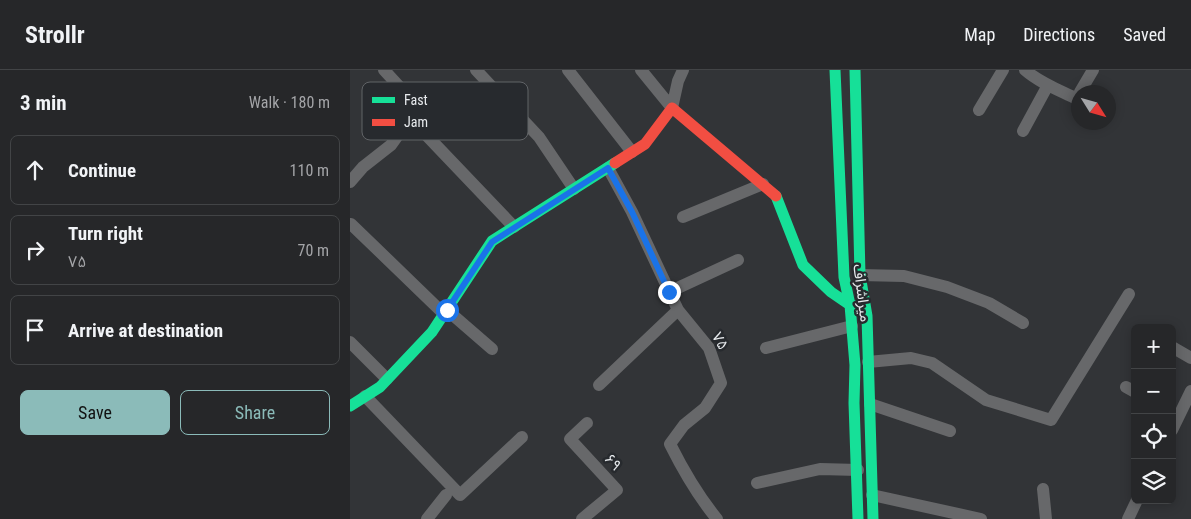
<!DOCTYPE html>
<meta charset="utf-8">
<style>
:root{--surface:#262729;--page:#2e2f31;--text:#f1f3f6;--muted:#a4a5a8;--line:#424446;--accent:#8bbbb9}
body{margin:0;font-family:"Roboto Condensed","Noto Sans Arabic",sans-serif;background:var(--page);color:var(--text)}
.controls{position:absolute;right:15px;bottom:15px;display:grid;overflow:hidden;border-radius:8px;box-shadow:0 2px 12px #0003}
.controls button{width:45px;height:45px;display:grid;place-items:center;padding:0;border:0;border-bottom:1px solid var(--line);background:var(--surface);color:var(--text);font:25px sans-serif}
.compass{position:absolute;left:721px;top:15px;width:45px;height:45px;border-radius:50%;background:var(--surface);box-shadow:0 2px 12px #0003;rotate:127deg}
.stop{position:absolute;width:15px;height:15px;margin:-11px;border:4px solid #1a73e8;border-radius:50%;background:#fff}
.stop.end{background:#1a73e8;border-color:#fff;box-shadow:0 1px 5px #0008}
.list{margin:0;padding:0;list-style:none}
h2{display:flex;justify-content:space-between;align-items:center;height:65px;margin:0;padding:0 20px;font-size:21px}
h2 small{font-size:16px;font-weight:400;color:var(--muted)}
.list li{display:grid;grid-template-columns:32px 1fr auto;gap:15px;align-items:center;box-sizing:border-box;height:70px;margin:0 10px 10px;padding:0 10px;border:1px solid var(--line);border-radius:8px}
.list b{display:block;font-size:19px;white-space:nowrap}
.list p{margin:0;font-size:16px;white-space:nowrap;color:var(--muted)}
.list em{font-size:16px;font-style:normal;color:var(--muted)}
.actions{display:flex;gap:10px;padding:15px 20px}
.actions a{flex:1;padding:11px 0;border:1px solid var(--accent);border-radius:8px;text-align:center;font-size:18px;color:var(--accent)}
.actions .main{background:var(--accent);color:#111}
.icon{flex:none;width:28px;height:28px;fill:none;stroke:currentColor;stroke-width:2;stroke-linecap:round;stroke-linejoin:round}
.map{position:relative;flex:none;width:841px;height:449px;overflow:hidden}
header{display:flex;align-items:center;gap:30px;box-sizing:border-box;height:70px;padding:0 25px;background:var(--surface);border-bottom:1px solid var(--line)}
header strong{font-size:24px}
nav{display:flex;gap:28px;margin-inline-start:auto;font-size:18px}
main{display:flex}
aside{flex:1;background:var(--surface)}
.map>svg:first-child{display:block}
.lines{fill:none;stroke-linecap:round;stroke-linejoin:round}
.street{stroke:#67686a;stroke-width:12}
.fast{stroke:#16e098;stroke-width:11}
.jam{stroke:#f24e42;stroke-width:11}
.route{stroke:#1a73e8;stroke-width:6}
.labels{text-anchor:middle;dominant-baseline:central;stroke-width:5;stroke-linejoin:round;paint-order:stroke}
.street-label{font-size:15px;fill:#e7eaed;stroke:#272a2e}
.key{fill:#272a2e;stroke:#616467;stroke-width:1}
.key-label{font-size:14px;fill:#e7eaed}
</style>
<header>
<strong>Strollr</strong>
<nav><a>Map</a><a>Directions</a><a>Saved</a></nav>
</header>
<main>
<aside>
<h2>3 min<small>Walk · 180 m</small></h2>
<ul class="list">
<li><svg class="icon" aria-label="ahead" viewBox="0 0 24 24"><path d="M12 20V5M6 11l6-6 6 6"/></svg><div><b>Continue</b></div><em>110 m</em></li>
<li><svg class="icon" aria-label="right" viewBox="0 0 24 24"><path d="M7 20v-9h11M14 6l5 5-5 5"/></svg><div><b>Turn right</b><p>۷۵</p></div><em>70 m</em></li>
<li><svg class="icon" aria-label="arrive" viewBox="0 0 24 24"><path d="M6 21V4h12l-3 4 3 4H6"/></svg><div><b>Arrive at destination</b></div></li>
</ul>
<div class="actions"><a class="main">Save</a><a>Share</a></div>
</aside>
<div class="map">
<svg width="841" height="449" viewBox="0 0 841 449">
<rect width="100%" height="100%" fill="#323437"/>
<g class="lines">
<path class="street" d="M126,0L189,67L224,119
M218,0L282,82
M291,0L322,38
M675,0C690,13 709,20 727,29L728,25
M730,22L743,0
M322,38L328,11L333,0
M629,40L653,0
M60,48L164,157
M673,61L698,15
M258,98L282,142L328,240L359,278L371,313L355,338L334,355L320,374C333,400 348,426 367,449
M0,112L13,97L41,75L68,37L34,0
M333,147L413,114
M1,154L94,244
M510,205L554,206L597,217L639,233L673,253
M319,222L388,190
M97,240L142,279
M0,272L37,309
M822,277L841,288
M416,278L502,256
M518,292L561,288L582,293L636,330L701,350L779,224
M249,315L328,240
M776,317L785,322
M15,326L110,425L172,367
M520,334L600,361
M822,360L841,321
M407,413L470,399L508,400
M693,419L696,449
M522,425L631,449
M77,449L96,425
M232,449L267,420L220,369L237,353
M778,449L787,430"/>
<path class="fast" d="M485,0L494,207L500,235L505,295L504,333L508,449
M505,0L510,205L517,246L523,449
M426,126L453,195L481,222L500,235L515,238
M0,336L30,317L82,262L142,171L265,93"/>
<path class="jam" d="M265,93L295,74L322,38L426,126"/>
</g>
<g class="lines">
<path class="route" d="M97,240L142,172L258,98L282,142L319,222"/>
</g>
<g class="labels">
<g class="street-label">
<text transform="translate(512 223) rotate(83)">میراشراف</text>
<text transform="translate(370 271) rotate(60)">۷۵</text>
<text transform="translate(263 392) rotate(47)">۶۹</text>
</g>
</g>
<rect x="12" y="12" width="166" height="58" rx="8" class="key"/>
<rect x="22" y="27" width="23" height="6" fill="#16e098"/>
<rect x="22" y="49" width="23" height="7" fill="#f24e42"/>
<g class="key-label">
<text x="54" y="35">Fast</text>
<text x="54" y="57">Jam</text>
</g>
</svg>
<div class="controls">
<button>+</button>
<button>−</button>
<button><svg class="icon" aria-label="locate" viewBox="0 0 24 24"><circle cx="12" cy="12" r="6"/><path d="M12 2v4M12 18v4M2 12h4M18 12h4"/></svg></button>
<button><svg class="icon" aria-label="layers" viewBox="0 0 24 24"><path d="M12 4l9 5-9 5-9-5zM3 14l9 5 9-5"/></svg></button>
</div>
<svg class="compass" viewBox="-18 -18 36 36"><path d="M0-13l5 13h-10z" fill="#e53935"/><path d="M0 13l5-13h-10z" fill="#a4a5a8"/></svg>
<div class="stop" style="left:97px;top:240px"></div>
<div class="stop end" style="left:319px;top:222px"></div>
</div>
</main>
